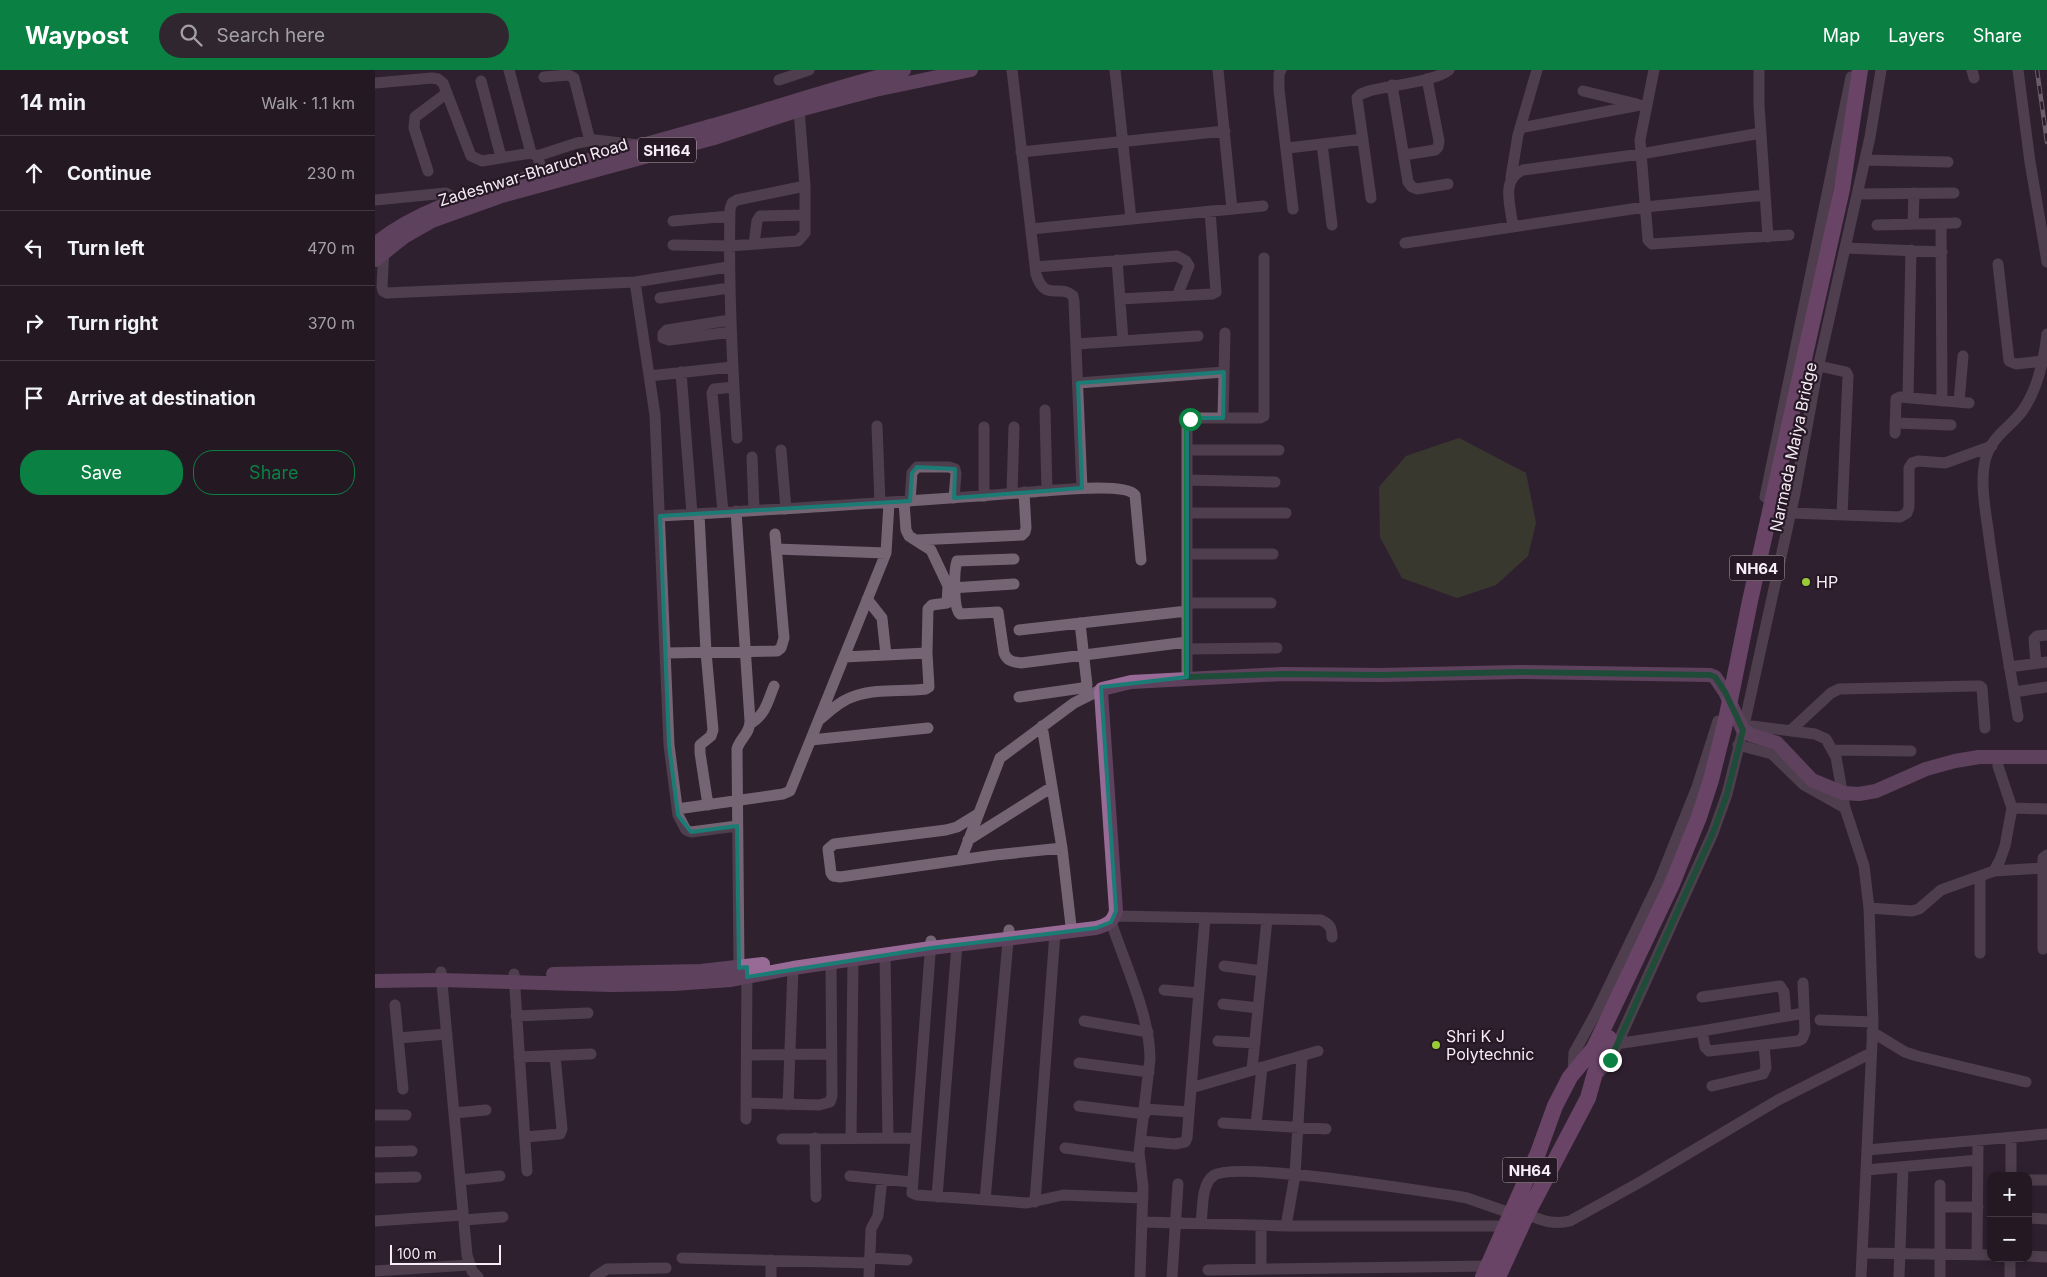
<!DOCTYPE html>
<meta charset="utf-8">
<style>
:root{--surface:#241923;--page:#302630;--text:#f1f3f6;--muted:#a3a0a6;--line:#413841;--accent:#0b8043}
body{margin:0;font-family:Inter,sans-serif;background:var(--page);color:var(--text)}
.controls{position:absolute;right:15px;bottom:15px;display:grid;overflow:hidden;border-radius:10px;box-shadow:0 2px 8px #0003}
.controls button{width:45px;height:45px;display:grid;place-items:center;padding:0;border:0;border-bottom:1px solid var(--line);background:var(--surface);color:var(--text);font:25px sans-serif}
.scale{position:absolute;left:15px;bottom:12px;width:111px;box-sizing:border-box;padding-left:5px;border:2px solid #f7edf6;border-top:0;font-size:14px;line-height:18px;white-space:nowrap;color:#f7edf6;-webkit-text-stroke:4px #261825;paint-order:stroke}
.stop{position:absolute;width:15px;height:15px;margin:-11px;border:4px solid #0b8043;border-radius:50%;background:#fff}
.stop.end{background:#0b8043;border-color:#fff;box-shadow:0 1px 5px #0008}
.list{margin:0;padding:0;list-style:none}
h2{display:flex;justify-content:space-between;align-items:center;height:65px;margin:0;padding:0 20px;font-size:21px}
h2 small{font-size:16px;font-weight:400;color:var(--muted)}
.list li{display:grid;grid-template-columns:32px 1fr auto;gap:15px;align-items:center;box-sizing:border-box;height:75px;padding:0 20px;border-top:1px solid var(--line)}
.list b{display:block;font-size:19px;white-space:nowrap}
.list em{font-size:16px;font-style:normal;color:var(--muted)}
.actions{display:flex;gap:10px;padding:15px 20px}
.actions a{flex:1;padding:11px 0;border:1px solid var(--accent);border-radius:20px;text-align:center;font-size:18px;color:var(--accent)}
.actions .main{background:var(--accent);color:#fff}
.icon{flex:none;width:28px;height:28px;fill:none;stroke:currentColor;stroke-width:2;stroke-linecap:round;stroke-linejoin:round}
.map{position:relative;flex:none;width:1672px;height:1207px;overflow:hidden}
header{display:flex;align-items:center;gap:30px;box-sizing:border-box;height:70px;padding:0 25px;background:var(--accent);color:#fff}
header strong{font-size:24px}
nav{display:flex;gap:28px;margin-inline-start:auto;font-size:18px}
.search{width:350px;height:45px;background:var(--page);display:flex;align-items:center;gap:12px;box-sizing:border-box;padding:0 18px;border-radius:28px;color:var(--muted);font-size:19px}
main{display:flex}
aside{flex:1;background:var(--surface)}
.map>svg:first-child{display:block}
.green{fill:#465530}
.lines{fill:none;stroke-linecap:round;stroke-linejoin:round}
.minor{stroke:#756474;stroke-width:11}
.major{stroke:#986b96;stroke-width:14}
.highway{stroke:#af6fac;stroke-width:16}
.rail-casing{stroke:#b1a5b0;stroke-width:4.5}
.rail{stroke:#261825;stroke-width:2.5;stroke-dasharray:8;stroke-linecap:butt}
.route{stroke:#0b8043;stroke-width:6}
.marked{fill:none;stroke:#1b7c75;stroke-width:4;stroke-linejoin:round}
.poi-dot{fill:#98cb36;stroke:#261825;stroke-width:2}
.labels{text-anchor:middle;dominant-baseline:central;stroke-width:4.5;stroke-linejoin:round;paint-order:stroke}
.shield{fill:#261825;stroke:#b8adb7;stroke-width:1}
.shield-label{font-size:15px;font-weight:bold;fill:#f7edf6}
.street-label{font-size:16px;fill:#f7edf6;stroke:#261825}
.poi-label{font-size:16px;fill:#f7edf6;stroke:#261825;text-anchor:start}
</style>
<header>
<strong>Waypost</strong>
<div class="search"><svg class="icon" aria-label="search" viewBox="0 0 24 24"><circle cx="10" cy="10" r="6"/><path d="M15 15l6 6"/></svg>Search here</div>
<nav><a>Map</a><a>Layers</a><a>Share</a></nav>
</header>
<main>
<aside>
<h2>14 min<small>Walk · 1.1 km</small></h2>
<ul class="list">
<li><svg class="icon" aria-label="ahead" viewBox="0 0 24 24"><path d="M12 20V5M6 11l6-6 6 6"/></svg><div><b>Continue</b></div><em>230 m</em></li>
<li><svg class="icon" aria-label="left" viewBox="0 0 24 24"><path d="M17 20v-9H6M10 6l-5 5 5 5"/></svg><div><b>Turn left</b></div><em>470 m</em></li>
<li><svg class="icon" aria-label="right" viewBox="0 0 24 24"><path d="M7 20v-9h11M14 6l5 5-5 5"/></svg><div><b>Turn right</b></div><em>370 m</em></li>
<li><svg class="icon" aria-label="arrive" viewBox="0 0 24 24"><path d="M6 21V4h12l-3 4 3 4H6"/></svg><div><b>Arrive at destination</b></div></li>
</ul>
<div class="actions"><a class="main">Save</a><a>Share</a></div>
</aside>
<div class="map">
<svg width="1672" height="1207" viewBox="0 0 1672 1207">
<rect width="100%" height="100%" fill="#30212f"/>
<path class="green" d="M1084,368L1151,403L1161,453L1153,486L1121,515L1082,528L1027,508L1005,467L1004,417L1031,386Z"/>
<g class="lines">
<path class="minor" d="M134,0L156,83
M637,0L661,204C670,233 685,213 698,226L699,231L707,418
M740,0L756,149
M843,0L857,139
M906,0L904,4V20L918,139
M1279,0L1265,70L1273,170L1277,174L1414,165
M1384,0V35L1393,167
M1597,0L1599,8
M1643,0L1655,92L1672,192
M169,7L193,5L199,8L215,71
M404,10L434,0
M106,11L126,87
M0,13L57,8L63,9L68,13L96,86L107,91L156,83L162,86L168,103
M1017,15L1033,112L1037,117L1042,119L1073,114
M1208,21L1262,34
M1145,58L1265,35
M947,74L957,155
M913,78L988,69
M646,82L850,61
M1029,85L1060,80L1063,77L1064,71L1052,9
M162,86L202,73L220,70L263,75
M1490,90L1573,92
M53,101L39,58L40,47L72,23
M1136,107L1143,65L1162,0
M1483,124L1579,123
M996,128L982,28L986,24L994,21C1012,16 1062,11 1074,0
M0,130L71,123L82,129
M298,151L355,146
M1538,154L1539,123
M1566,154L1567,331
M1502,155L1581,153
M1138,157C1136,137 1125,109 1148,100L1266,84L1386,63
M656,159L888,136
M1030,173L1270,137L1390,125
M379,174L382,151L385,146L430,145
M298,175L354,176L423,171L430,163V116L424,40
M9,178L7,217L8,221L12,223L260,212L353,197
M1471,178L1567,182
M742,190L748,271
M1623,194L1634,291L1641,294L1667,291
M660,197L802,186L811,191L814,196L802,226
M260,212L280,345L294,675L303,745L311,760L316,762L362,756
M285,228L354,218
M745,229L837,224L841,222L835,141
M355,250L292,260L288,264V268L294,270L356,262
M701,274L823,266
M1444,296L1471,302L1473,306L1467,445
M306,302L317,444
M274,306L357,297
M703,313L849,302
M1533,327L1536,180
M1584,332L1588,286
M670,340L672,421
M848,348L850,263
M1520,353L1576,355
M502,356L505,433
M1520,363L1521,329L1525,327L1594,333
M362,368C357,291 353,215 355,139L357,133L362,130L430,116
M406,380L411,439
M812,380H904
M377,387L379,440
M812,410L900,412
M637,423L639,357
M609,426V357
M1390,427L1476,7
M535,431L537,403L542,397H574L580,399L581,404L579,428
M529,432L531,460L534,466L556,480L573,516L576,518L639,514
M361,441L375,651C375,664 365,668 362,679L364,898
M348,442L337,323L339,319L359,317
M812,443H911
M1415,443L1525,447L1532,443L1534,437V398L1537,393L1543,391L1570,393L1617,376
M324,444L331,582L338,660L336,666L325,675V683L333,735
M285,446C409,439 532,432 656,422C674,421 750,412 760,425L766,490
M542,470L647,465L650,462L651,458L649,422
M401,479L511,483
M812,484H898
M639,489L582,491C579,500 578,538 585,544L623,542L629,583C632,591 638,592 646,593L812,572
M492,529L507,548L511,585
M812,533H896
M644,560L812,541
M812,579L902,578
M291,583L402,581L406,578L409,568L400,464
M469,587L552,583
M1661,593L1659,569L1662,566L1672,565
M1634,597L1672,592
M812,607V353L815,349L819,348H885L889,346V188
M1639,622L1672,617
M644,627L707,618L712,615L705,553
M1643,647C1633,587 1622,527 1614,467C1611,442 1604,412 1611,387C1617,366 1636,357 1648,340C1663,318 1669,290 1672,264
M444,650C455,641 466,630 480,626C502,618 528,622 551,619L554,617L552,583L553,539L557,535L572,533L573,516
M375,654C391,644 392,633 399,616
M1369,655L1440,664L1451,669L1461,687L1470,738L1489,796L1494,838L1498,952L1486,1207
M667,656L687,778L696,856
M1415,661L1456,623L1464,619L1600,616H1605L1607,618L1610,658
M436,670L553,658
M1363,675L1397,684L1429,715L1470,738
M1458,680L1536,681
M1637,738L1672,739
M302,739L408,724L415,721L511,483L514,433
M603,744L582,757L571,760L459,774L453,779L456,803L458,806L465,807L620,785L687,778
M593,770L677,717
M586,790L625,688L699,633L727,619
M1619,801L1668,798
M1494,838L1537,841L1544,839L1566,820L1619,801L1625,790L1630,776L1637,738L1623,696
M740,846L946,850C955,854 957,858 957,867
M736,852C750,894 775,946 775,989L764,1082L768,1117L765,1207
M556,871L537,1123L542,1125L652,1133L688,1125L768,1128
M1668,879V788L1672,785
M1605,883V806
M510,884L513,1068
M849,896L887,901
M66,902L92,1185L97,1201L103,1207
M139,904L152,1101
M789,920L824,923
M1327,927L1405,916L1409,922L1411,946
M848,934L883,938
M20,935L28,1019
M141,946L213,943
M1445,950L1498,952
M709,951L773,962
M1327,961L1330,977L1334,981L1423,971L1427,969L1430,962L1428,913
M1497,962L1530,982L1542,986L1651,1012
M23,968L72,964
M843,971L880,973
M1241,974L1327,961L1429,943
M372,985L457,984
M144,987L216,984
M704,993L774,1002
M877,1000L892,849
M1198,1003L1199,983L1223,939L1284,812L1322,717L1343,651
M1224,1003L1235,990L1338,763L1352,724L1368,660L1420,423L1441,307L1495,67L1506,0
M1337,1016L1388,1004L1391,998L1389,975
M816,1018L943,981
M371,1033L444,1035L455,1032L457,1026L456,892
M413,1035L418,898
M704,1036L770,1044
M770,1039L814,1042
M79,1043L111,1040
M0,1045H31
M371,1049L372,899
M848,1053L951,1059
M881,1055L887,997
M150,1067L185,1064L187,1059L180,986
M440,1068L441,1127
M476,1068L478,889
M407,1069L540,1068
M766,1071L800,1074L810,1072L812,1068L830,848
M690,1078L764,1088
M1492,1080L1672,1064
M0,1082L37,1081
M1491,1100L1603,1090
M475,1106L537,1112
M1636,1106V1067
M0,1108L41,1107
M85,1110L125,1106
M1653,1110H1672
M562,1127L582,874
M610,1130L634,860
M660,1132L680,863
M1565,1137H1603
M1152,1144C1167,1151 1179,1155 1195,1151L1267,1111L1403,1030L1496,983
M1653,1148L1672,1149
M89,1150L128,1147
M0,1151L88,1145
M768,1152L911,1156H1131
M826,1153C828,1140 826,1115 838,1106C859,1090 1044,1121 1081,1126L1092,1128L1141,1145
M886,1155V1199
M911,1156L920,1105L927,986
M1487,1183L1616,1185
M1602,1185L1603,1070
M1653,1186L1672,1187
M307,1188L495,1193
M495,1188L532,1190
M833,1200L1113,1196
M0,1201L94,1195
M220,1207L232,1199L291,1198
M396,1207V1190
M494,1207L496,1159L503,1146L507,1109
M797,1207L803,1114
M1524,1207L1528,1097
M1565,1207V1115
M1635,1207V1188"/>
<path class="major" d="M0,174C43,139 97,125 149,109C211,90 273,74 335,56C400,38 463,16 529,0
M0,190L29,167L57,151L127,126L339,68L424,40L500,20L596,0
M178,904L326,901L388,894
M0,911L66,910L237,915L298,914L356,910L418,898L556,878L721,858C732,855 738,852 741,841L726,622L727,619L756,612L907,604L1005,605L1144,602L1335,605L1340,607L1350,622L1368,660L1376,665L1402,673L1437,710L1468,723L1484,724L1501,721L1551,699L1580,691L1604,687H1672"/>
<path class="highway" d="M1108,1207L1163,1083L1180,1036L1195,1007L1219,978L1297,814L1324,747L1336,710L1351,650L1375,531L1467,119L1485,0
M1123,1207L1152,1144L1213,1028L1220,1003L1234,968"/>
<defs>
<path id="rail" d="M1662,0L1672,72"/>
</defs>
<use href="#rail" class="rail-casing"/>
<use href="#rail" class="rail"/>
</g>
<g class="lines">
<path class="route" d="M815,349L812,353V607L907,604L1005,605L1144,602L1335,605L1340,607L1350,622L1368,660L1352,724L1338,763L1235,990"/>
</g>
<path d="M0 0H1672V1207H0ZM849,302L848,348H812V607L726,617L741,841L736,852L721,858L556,878L372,907V897L364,898L362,756L316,762L303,745L294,675L285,446L535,431L537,403L542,397L580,399L579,428L707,418L703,313Z" fill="#30212f" fill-opacity=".55" fill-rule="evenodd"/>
<path class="marked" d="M849,302L848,348H812V607L726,617L741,841L736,852L721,858L556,878L372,907V897L364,898L362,756L316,762L303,745L294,675L285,446L535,431L537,403L542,397L580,399L579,428L707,418L703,313Z"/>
<g class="poi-dot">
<circle cx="1431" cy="512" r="5"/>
<circle cx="1061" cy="975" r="5"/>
</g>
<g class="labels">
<g class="shield">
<rect x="263" y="67.5" width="58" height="25" rx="4"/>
<rect x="1354.5" y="485.5" width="55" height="25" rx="4"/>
<rect x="1127.5" y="1087.5" width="55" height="25" rx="4"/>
</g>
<g class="shield-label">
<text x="292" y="80">SH164</text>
<text x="1382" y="498">NH64</text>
<text x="1155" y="1100">NH64</text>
</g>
<g class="street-label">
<text transform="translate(158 102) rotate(-17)">Zadeshwar-Bharuch Road</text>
<text transform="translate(1418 377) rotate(-78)">Narmada Maiya Bridge</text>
</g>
<g class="poi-label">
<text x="1441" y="512">HP</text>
<text x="1071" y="966">Shri K J<tspan x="1071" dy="18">Polytechnic</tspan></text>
</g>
</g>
</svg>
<div class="controls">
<button>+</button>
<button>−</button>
</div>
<div class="scale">100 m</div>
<div class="stop" style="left:815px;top:349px"></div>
<div class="stop end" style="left:1235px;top:990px"></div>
</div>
</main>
